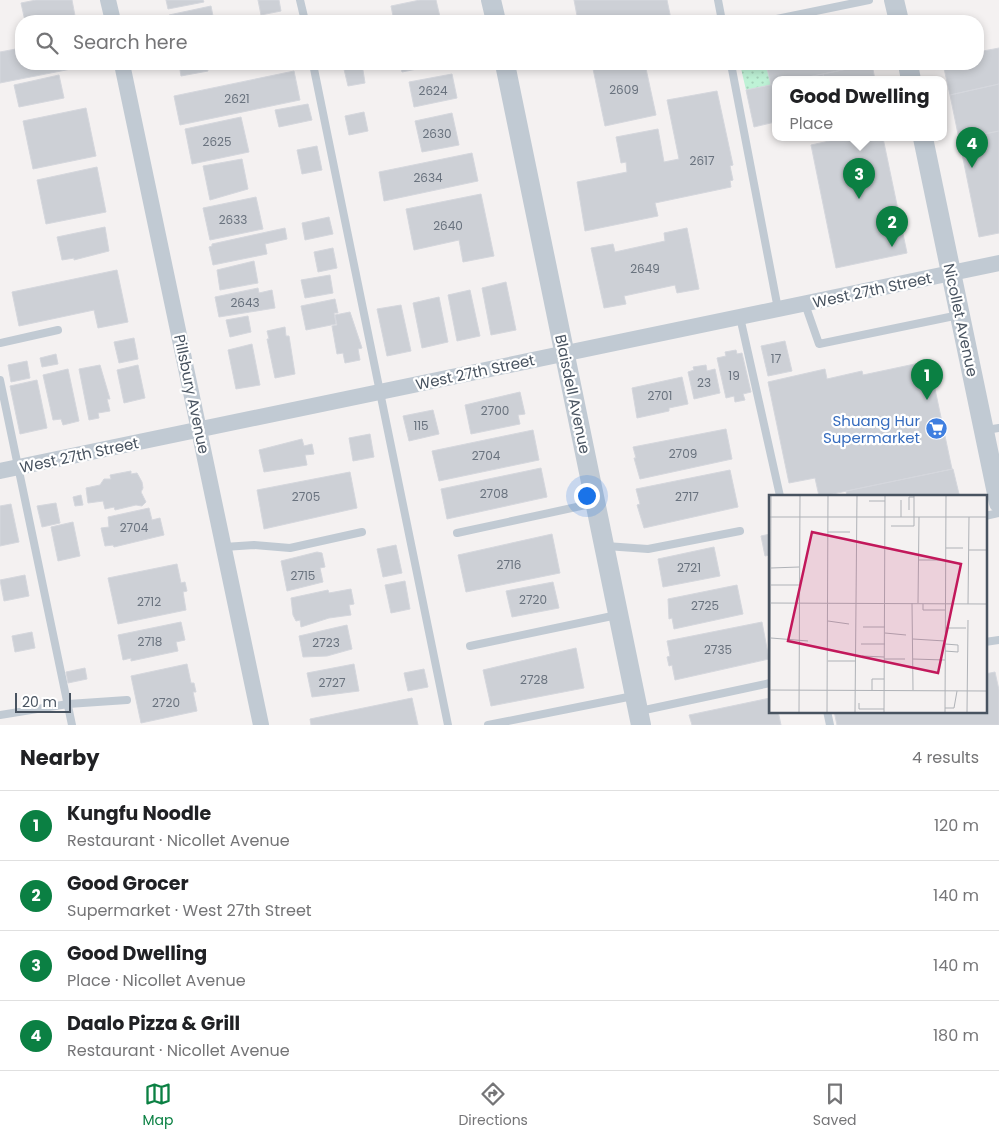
<!DOCTYPE html>
<meta charset="utf-8">
<style>
:root{--surface:#fff;--page:#f6f6f6;--text:#202124;--muted:#757577;--line:#e0e0e0;--accent:#0b8043}
body{margin:0;font-family:Poppins,sans-serif;background:var(--page);color:var(--text)}
.scale{position:absolute;left:15px;bottom:12px;width:56px;box-sizing:border-box;padding-left:5px;border:2px solid #485360;border-top:0;font-size:14px;line-height:18px;white-space:nowrap;color:#485360;-webkit-text-stroke:4px #fff;paint-order:stroke}
.you{position:absolute;left:586px;top:495px;width:18px;height:18px;margin:-12px;border:4px solid #fff;border-radius:50%;background:#1a73e8;box-shadow:0 0 0 8px #1a73e833}
.badge{display:grid;place-items:center;width:32px;height:32px;border-radius:50%;background:var(--accent);color:#fff;font-size:16px;font-weight:700}
.pin{position:absolute;translate:-50% -41px;filter:drop-shadow(0 1px 2px #0008)}
.pin::after{content:'';position:absolute;top:26px;width:18px;height:15px;background:inherit;clip-path:polygon(0 0,100% 0,50% 100%)}
.popup{position:absolute;left:772px;top:76px;width:175px;height:65px;box-sizing:border-box;display:grid;place-content:center;border-radius:10px;background:var(--surface);filter:drop-shadow(0 1px 4px #0005);font-size:16px;white-space:nowrap;color:var(--muted)}
.popup b{font-size:19px;color:var(--text)}
.popup::after{content:'';position:absolute;left:50%;top:100%;margin-left:-10px;border:10px solid transparent;border-top-color:var(--surface)}
.list{margin:0;padding:0;list-style:none}
h2{display:flex;justify-content:space-between;align-items:center;height:65px;margin:0;padding:0 20px;font-size:21px}
h2 small{font-size:16px;font-weight:400;color:var(--muted)}
.list li{display:grid;grid-template-columns:32px 1fr auto;gap:15px;align-items:center;box-sizing:border-box;height:70px;padding:0 20px;border-top:1px solid var(--line)}
.list b{display:block;font-size:19px;white-space:nowrap}
.list p{margin:0;font-size:16px;white-space:nowrap;color:var(--muted)}
.list em{font-size:16px;font-style:normal;color:var(--muted)}
.icon{flex:none;width:28px;height:28px;fill:none;stroke:currentColor;stroke-width:2;stroke-linecap:round;stroke-linejoin:round}
.map{position:relative;flex:none;width:999px;height:725px;overflow:hidden}
.search{position:absolute;background:var(--surface);box-shadow:0 2px 8px #0003;left:15px;right:15px;top:15px;height:55px;display:flex;align-items:center;gap:12px;box-sizing:border-box;padding:0 18px;border-radius:20px;color:var(--muted);font-size:19px}
.sheet{height:345px;background:var(--surface)}
nav{display:flex;justify-content:space-around;align-items:center;box-sizing:border-box;height:70px;border-top:1px solid var(--line);background:var(--surface);font-size:14px;color:var(--muted)}
nav a{display:grid;justify-items:center;gap:2px}
nav .on{color:var(--accent)}
.map>svg:first-child{display:block}
.park{fill:url(#park-dots)}
.building{fill:#cdd0d6;stroke:#d5d7dd}
.lines{fill:none;stroke-linecap:round;stroke-linejoin:round}
.service{stroke:#c1cad3;stroke-width:8}
.minor{stroke:#c1cad3;stroke-width:16}
.tertiary{stroke:#c1cad3;stroke-width:20}
.labels{text-anchor:middle;dominant-baseline:central;stroke-width:4.5;stroke-linejoin:round;paint-order:stroke}
.number-label{font-size:12px;fill:#69727e}
.street-label{font-size:15px;fill:#485360;stroke:#fff}
.shop-label{font-size:15px;fill:#366cbe;stroke:#fff;text-anchor:end}
.inset-road{fill:none;stroke:#afb2b7;stroke-width:1}
.view{fill:#c2185b;fill-opacity:0.15;stroke:#c2185b;stroke-width:2.5}
.inset-edge{fill:none;stroke:#485360;stroke-width:2.5}
</style>
<div class="map">
<svg width="999" height="725" viewBox="0 0 999 725">
<defs>
<pattern id="park-dots" width="8" height="8" patternUnits="userSpaceOnUse" patternTransform="scale(1.25)"><rect width="8" height="8" fill="#bef2d6"/><path d="M2 2h.1M6 6h.1" fill="none" stroke="#a5d1ba" stroke-width="1.8" stroke-linecap="round"/></pattern>
</defs>
<rect width="100%" height="100%" fill="#f4f1f1"/>
<path class="park" d="M740,64H766L771,85L746,90Z"/>
<path class="building" d="M36,0H72L76,21H25L21,3Z
M166,0H203L204,2L168,9Z
M258,0H279L281,11L261,15Z
M420,0H436L441,21H394L391,6Z
M574,0H667L671,19L659,21H578Z
M211,6L214,21H170L169,15Z
M21,48V64H70L71,69L0,83V52Z
M999,48V84L950,95L943,64H978V52Z
M179,64H206L208,71L181,76Z
M362,64L365,83L348,86L343,65Z
M400,64H442L402,72Z
M592,64H645L656,115L605,126Z
M766,64H872L793,80H775V84L771,85Z
M872,64L875,80H824L823,74Z
M294,71L300,100L180,125L174,96Z
M452,74L457,98L414,107L409,82Z
M823,74L824,80H793Z
M59,75L64,98L19,107L14,85Z
M775,84V122L754,127L746,90Z
M999,84V131L959,139L950,95Z
M717,91L733,165L730,166L733,180L730,181L731,187L655,203L658,216L585,231L577,182L627,172L626,162L621,163L616,137L658,129L664,162L679,159L667,100Z
M308,104L312,120L279,127L275,110Z
M86,108L96,156L33,169L23,121Z
M364,112L368,131L349,135L345,116Z
M452,113L459,145L422,152L415,121Z
M241,117L249,152L192,164L185,129Z
M999,131V233L979,237L959,139Z
M843,138H883L907,253L836,268L811,145Z
M317,146L322,170L302,174L297,150Z
M472,153L478,181L384,201L379,172Z
M242,159L248,189L210,200L203,166Z
M97,167L106,212L46,224L37,180Z
M481,194L494,256L463,262L459,240L414,250L406,209Z
M256,197L263,229L210,240L203,208Z
M329,217L333,234L305,240L302,223Z
M105,227L109,251L74,260V258L62,260L57,237Z
M285,228L287,239L265,244L267,254L213,265L209,247L212,246V244Z
M687,228L699,289L677,293L675,285L624,296L626,304L604,308L591,248L613,244L615,252L665,241L664,233Z
M333,248L337,268L318,272L314,252Z
M254,261L258,283L220,290L217,270Z
M117,270L128,322L98,328L94,310L19,326L12,292Z
M330,275L333,293L305,298L301,280Z
M506,282L516,330L491,335L482,288Z
M258,288L259,293L272,290L275,308L219,317L215,297Z
M470,290L480,336L457,341L448,295Z
M439,297L448,342L422,348L413,303Z
M335,299L338,313H334L336,324L306,330L301,306Z
M401,305L411,351L387,356L377,309Z
M350,312L362,348L358,349L360,360L345,363L343,353L337,354L332,326L337,325L335,315Z
M248,316L251,332L230,337L226,320Z
M285,327L286,336H289L295,374L275,378L267,339H269L267,331Z
M134,338L138,359L119,363L114,342Z
M785,341L792,371L768,376L761,346Z
M252,344L260,385L236,389L228,350Z
M736,350L737,354L742,353L751,392L743,394L745,400L735,402L734,396L726,398L717,358L726,356L725,352Z
M56,354L58,364L42,367L40,358Z
M27,361L30,378L11,382L8,365Z
M929,361L952,469L823,496H819L815,478L789,483L768,382L825,369L827,379L862,371L863,375Z
M100,365L110,399H107L110,411L98,413L99,418L89,420L79,369Z
M138,365L145,398L124,403L117,370Z
M706,365L707,371L715,369L720,393L694,399L688,372L694,370L693,367Z
M68,369L79,421L63,425L61,419L53,420L43,375Z
M682,377L688,404L669,408V411L637,418L632,388Z
M37,380L47,428L20,434L10,386Z
M520,392L525,414L518,415L520,424L471,434L465,405Z
M433,410L439,434L409,441L403,416Z
M726,429L732,459L640,479L634,458H636L633,447Z
M533,430L539,460L439,481L432,451Z
M370,434L374,457L353,461L349,438Z
M302,439L304,446L312,444L314,454L305,455L307,465L264,472L259,450Z
M541,468L547,497L447,519L441,489Z
M953,469L959,494L847,496L846,491Z
M730,470L738,507L644,528L637,505L640,504L636,489Z
M131,471V474L137,473L142,482L143,488L141,492L146,502L142,506L136,505L115,510L114,507L105,509L103,501L88,503L86,488L100,485L104,479H111L110,475Z
M350,472L357,508L264,529L257,490Z
M81,495L83,505L75,506L73,497Z
M56,503L60,523L42,527L37,506Z
M11,504L19,542L0,546V506Z
M149,508L152,520L160,518L164,535L114,547L113,545L105,546L101,528L109,527L108,517Z
M73,522L80,556L58,561L51,527Z
M552,534L560,573L466,592L458,555Z
M770,534V555L765,556L761,536Z
M396,545L402,573L383,577L377,549Z
M714,547L720,576L663,587L658,559Z
M317,552L322,553L325,567L320,568L323,582L287,591L281,561Z
M177,564L181,583L185,582L187,591L183,592L186,610L118,624L108,578Z
M25,575L29,596L4,601L0,580Z
M405,581L410,609L391,613L385,585Z
M553,582L559,608L512,617L506,591Z
M737,585L743,614L674,629L672,618L669,619L668,599Z
M351,589L354,604L349,605L351,615L329,618L301,627L300,620L296,621L293,615L291,598L328,590L329,593Z
M181,622L185,640L176,642L178,651L131,661V658L123,660L118,635Z
M762,622L769,659L675,680L672,665L669,666L667,657L670,656L667,641Z
M347,625L352,649L327,656L303,657L299,636Z
M32,632L35,648L15,652L12,636Z
M576,648L584,688L491,706L483,670Z
M187,664L191,683H194L196,692H193L197,711L141,723L131,676Z
M354,664L359,691L312,697L307,673Z
M85,668L87,679L68,683L66,672Z
M424,669L428,687L408,691L404,673Z
M995,672L999,690V725H837L834,711H985V674Z
M412,698L418,725H311L310,719Z
M770,698V711H778L781,725H692L689,715Z"/>
<g class="lines">
<path class="service" d="M300,0L305,21
M718,0L722,21
M767,21L869,0
M313,64L448,725
M731,64L778,309
M805,304L819,344L959,315
M740,317L780,496
M0,343L58,330
M0,380L72,725
M986,430L999,428
M985,516L999,513
M457,533L595,503
M606,546L648,549L740,531
M224,547L254,545L290,548L362,532
M985,642L999,640
M470,646L617,615
M640,711L770,683
M827,711L830,725
M0,715L68,704L127,700
M488,725L633,696"/>
<path class="minor" d="M108,0L113,21
M122,64L261,725
M0,471L999,263"/>
<path class="tertiary" d="M491,0L496,21
M894,0L899,21
M505,64L641,725
M908,64L911,80
M923,138L999,503"/>
</g>
<defs>
<symbol id="supermarket-disc" viewBox="-11 -11 22 22"><circle r="9.5" fill="#3f7fe0" stroke="#fff"/><path d="M-6-5.5h2.5l.6 2H6L4.5 2H-2.5L-4.4-4H-6ZM-1.5 3.2a1.3 1.3 0 1 0 .1 0ZM3 3.2a1.3 1.3 0 1 0 .1 0Z" fill="#fff"/></symbol>
</defs>
<g fill-rule="evenodd">
<use href="#supermarket-disc" x="924" y="416" width="25" height="25"/>
</g>
<g class="labels">
<g class="number-label">
<text x="624" y="89">2609</text>
<text x="433" y="90">2624</text>
<text x="237" y="98">2621</text>
<text x="437" y="133">2630</text>
<text x="217" y="141">2625</text>
<text x="702" y="160">2617</text>
<text x="428" y="177">2634</text>
<text x="233" y="219">2633</text>
<text x="448" y="225">2640</text>
<text x="645" y="268">2649</text>
<text x="245" y="302">2643</text>
<text x="776" y="358">17</text>
<text x="734" y="375">19</text>
<text x="704" y="382">23</text>
<text x="660" y="395">2701</text>
<text x="495" y="410">2700</text>
<text x="421" y="425">115</text>
<text x="683" y="453">2709</text>
<text x="486" y="455">2704</text>
<text x="494" y="493">2708</text>
<text x="306" y="496">2705</text>
<text x="687" y="496">2717</text>
<text x="134" y="527">2704</text>
<text x="509" y="564">2716</text>
<text x="689" y="567">2721</text>
<text x="303" y="575">2715</text>
<text x="533" y="599">2720</text>
<text x="149" y="601">2712</text>
<text x="705" y="605">2725</text>
<text x="150" y="641">2718</text>
<text x="326" y="642">2723</text>
<text x="718" y="649">2735</text>
<text x="534" y="679">2728</text>
<text x="332" y="682">2727</text>
<text x="166" y="702">2720</text>
</g>
<g class="street-label">
<text transform="translate(872 290) rotate(-12)">West 27th Street</text>
<text transform="translate(961 320) rotate(78)">Nicollet Avenue</text>
<text transform="translate(475 372) rotate(-12)">West 27th Street</text>
<text transform="translate(192 394) rotate(78)">Pillsbury Avenue</text>
<text transform="translate(573 394) rotate(78)">Blaisdell Avenue</text>
<text transform="translate(79 455) rotate(-12)">West 27th Street</text>
</g>
<g class="shop-label">
<text x="920" y="420">Shuang Hur<tspan x="920" dy="17">Supermarket</tspan></text>
</g>
</g>
<g transform="translate(769 495)">
<rect width="218" height="218" fill="#f4f1f1"/>
<path class="inset-road" d="M100,6H116M140,15V2H145M0,22H218M132,22V5M122,31H145V0M59,37H81M177,53H194M200,55H218M150,65H177M2,73L30,72M2,90H30M0,108L218,109M143,108L144,195M149,108L150,22M154,109V115H176M199,109L200,22M59,126L80,129M94,132H116M176,133H197M116,138L137,140M2,143L39,146M144,144L176,146M92,149H116M176,149L189,150V157L176,156M93,161L115,162M115,164H136M144,164L176,165M59,166H87M0,195L218,196M103,195V184H115M90,208V214H115M176,213H185L188,196M1,217L2,0M30,217L31,0M58,217L59,0M86,217L88,0M115,217L116,0M176,217L177,0M198,217L199,125"/>
<path class="view" d="M43,37L192,69L169,178L19,146Z"/>
<rect width="218" height="218" class="inset-edge"/>
</g>
</svg>
<div class="scale">20 m</div>
<div class="you"></div>
<div class="pin badge" style="left:927px;top:400px">1</div>
<div class="pin badge" style="left:892px;top:247px">2</div>
<div class="pin badge" style="left:859px;top:199px">3</div>
<div class="popup"><b>Good Dwelling</b>Place</div>
<div class="pin badge" style="left:972px;top:168px">4</div>
<div class="search"><svg class="icon" aria-label="search" viewBox="0 0 24 24"><circle cx="10" cy="10" r="6"/><path d="M15 15l6 6"/></svg>Search here</div>
</div>
<section class="sheet">
<h2>Nearby<small>4 results</small></h2>
<ul class="list">
<li><span class="badge">1</span><div><b>Kungfu Noodle</b><p>Restaurant · Nicollet Avenue</p></div><em>120 m</em></li>
<li><span class="badge">2</span><div><b>Good Grocer</b><p>Supermarket · West 27th Street</p></div><em>140 m</em></li>
<li><span class="badge">3</span><div><b>Good Dwelling</b><p>Place · Nicollet Avenue</p></div><em>140 m</em></li>
<li><span class="badge">4</span><div><b>Daalo Pizza &amp; Grill</b><p>Restaurant · Nicollet Avenue</p></div><em>180 m</em></li>
</ul>
</section>
<nav>
<a class="on"><svg class="icon" aria-label="map" viewBox="0 0 24 24"><path d="M3 6l6-2 6 2 6-2v14l-6 2-6-2-6 2zM9 4v14M15 6v14"/></svg>Map</a>
<a><svg class="icon" aria-label="directions" viewBox="0 0 24 24"><path d="M12 3l9 9-9 9-9-9zM9 14v-3h6M13 9l2 2-2 2"/></svg>Directions</a>
<a><svg class="icon" aria-label="saved" viewBox="0 0 24 24"><path d="M7 4h10v16l-5-4-5 4z"/></svg>Saved</a>
</nav>
